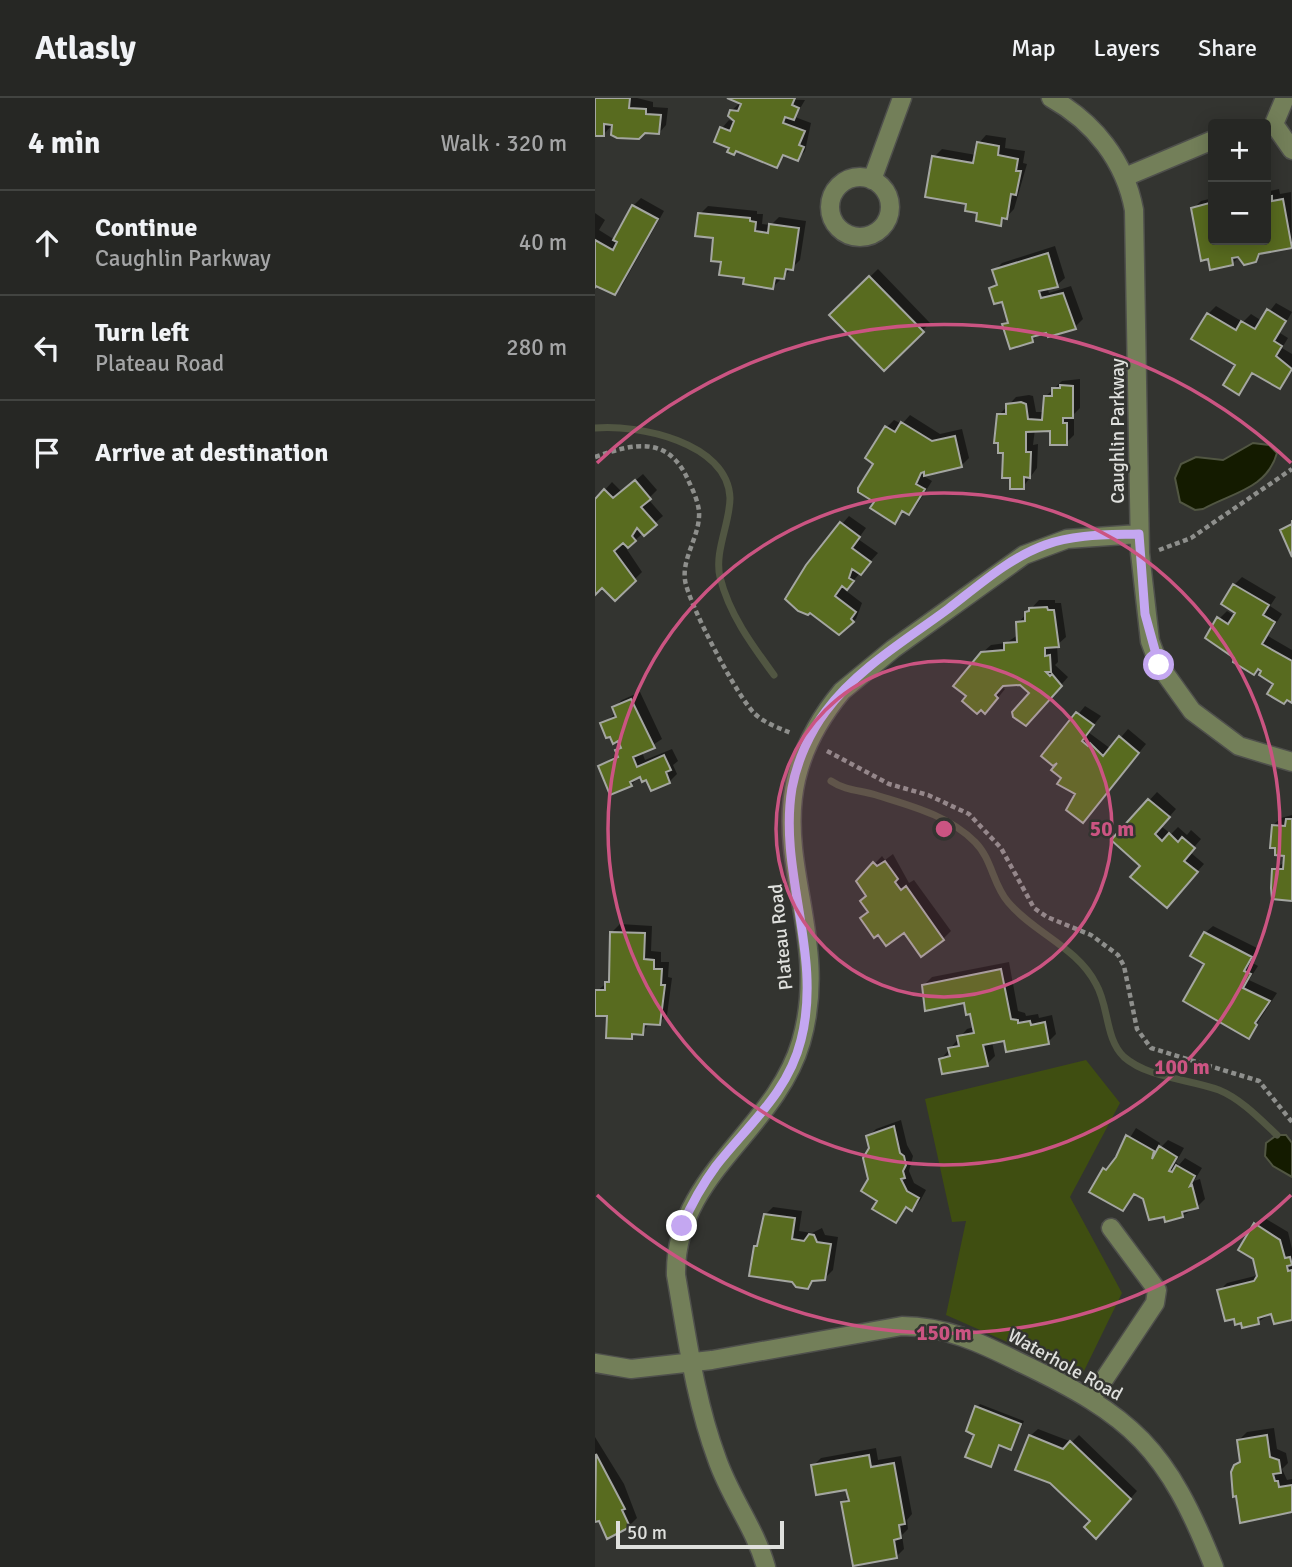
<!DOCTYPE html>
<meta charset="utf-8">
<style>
:root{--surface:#262724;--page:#2e2f2c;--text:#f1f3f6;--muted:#a4a5a6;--line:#424441}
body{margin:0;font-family:Signika,sans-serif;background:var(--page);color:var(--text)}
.controls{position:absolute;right:21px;top:21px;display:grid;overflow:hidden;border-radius:7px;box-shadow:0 4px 18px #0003}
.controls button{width:63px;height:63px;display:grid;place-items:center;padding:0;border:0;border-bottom:2px solid var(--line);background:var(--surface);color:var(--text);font:35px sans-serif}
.scale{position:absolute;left:21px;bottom:18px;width:168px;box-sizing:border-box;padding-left:7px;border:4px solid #dfe0dd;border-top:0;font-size:19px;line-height:24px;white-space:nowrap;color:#dfe0dd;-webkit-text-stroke:5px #333430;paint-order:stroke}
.stop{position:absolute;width:21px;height:21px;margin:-16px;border:5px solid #c4a7f1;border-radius:50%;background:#fff}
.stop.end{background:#c4a7f1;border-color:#fff;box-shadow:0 2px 7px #0008}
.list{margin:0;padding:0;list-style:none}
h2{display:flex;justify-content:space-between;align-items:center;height:91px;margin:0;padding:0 28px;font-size:30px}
h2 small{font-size:23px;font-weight:400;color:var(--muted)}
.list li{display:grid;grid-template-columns:46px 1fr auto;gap:21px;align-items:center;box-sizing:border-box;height:105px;padding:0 28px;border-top:2px solid var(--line)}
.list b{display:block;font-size:26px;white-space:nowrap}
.list p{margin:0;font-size:23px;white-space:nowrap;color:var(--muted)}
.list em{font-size:23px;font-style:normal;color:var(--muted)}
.icon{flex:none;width:38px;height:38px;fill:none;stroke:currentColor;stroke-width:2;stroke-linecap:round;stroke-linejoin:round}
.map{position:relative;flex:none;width:697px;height:1469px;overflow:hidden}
header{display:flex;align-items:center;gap:42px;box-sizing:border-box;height:98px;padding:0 35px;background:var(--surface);border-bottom:2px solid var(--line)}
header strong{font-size:33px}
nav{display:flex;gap:38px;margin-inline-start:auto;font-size:24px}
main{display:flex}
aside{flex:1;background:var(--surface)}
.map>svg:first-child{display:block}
.green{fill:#3f4e11}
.water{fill:#141b00;stroke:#515642;stroke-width:2}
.shadow{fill:#0007}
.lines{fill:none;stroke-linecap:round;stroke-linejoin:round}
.stream{stroke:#515642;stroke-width:7}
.building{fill:#586b1f;stroke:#a4a6a1;stroke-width:2}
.minor-casing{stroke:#4f504c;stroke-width:21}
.path{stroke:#8e8f8c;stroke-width:4.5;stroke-dasharray:5 3.5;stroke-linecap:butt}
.minor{stroke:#737f59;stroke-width:18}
.route{stroke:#c4a7f1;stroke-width:9}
.ring{fill:none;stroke:#cb5482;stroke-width:3.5}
.labels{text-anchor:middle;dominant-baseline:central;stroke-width:5;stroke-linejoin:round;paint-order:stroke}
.street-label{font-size:19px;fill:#dfe0dd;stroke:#333430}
.centre{fill:#cb5482;stroke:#333430;stroke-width:3.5}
.ring-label{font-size:21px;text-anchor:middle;font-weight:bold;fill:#cb5482;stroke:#333430;stroke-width:5;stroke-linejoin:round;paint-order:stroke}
</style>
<header>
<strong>Atlasly</strong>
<nav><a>Map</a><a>Layers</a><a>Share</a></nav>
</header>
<main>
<aside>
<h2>4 min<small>Walk · 320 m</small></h2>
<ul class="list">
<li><svg class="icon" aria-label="ahead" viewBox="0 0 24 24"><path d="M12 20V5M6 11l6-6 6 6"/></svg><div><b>Continue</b><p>Caughlin Parkway</p></div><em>40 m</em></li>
<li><svg class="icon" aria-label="left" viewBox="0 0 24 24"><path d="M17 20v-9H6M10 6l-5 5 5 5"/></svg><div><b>Turn left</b><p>Plateau Road</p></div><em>280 m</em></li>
<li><svg class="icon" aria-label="arrive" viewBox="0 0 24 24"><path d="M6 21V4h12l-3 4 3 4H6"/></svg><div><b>Arrive at destination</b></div></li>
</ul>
</aside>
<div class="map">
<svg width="697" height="1469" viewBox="0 0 697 1469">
<rect width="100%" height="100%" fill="#333430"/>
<path class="green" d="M491,962L525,1005L475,1099L527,1195L487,1277L351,1217L371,1123L357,1124L330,1001Z"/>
<path class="water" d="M658,345L674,347L682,355C672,391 636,395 608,411L600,412L585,404L580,380L586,366L601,359L628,362Z
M682,1037H691L697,1045V1079L678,1068L670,1058L671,1045Z"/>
<path class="shadow" d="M0,0H42L58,4V9L73,10L71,27L64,35L18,26L8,37L0,36Z
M137,0L210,2L200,19L216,25L210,53L203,61L191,56L182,68L136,49L127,30L134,22L143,26L136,13L146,4Z
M391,37L411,40L410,50L430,53L428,65L432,66L419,111L405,126L373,105L339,59L347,51L381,57L384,45Z
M684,91L685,96L696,94L697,149L669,153L660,163L645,158L637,166L616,170L598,111L606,103L618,100V142H671V94Z
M46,100L69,113L27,188L20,195L3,187L0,190V115L10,122L4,132L20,142L38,108Z
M113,108L162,113V116H168L167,126L176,127L184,119L211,123L205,162L178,189L151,179L128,163L120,139L105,116Z
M460,148L470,180L462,187L452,189L454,195L476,188L488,221L480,229L445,235L437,243L409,227L414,222L408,201L396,190L403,184L399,173L407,165Z
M283,171L335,225L289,271L236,217Z
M681,205L697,214L685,235L693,240L687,250L697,256V274L685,289L659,274L644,295L642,266L613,216L621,208L648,224L656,216L667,223Z
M485,281V310L479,316V337L471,345L457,331H440L438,347L443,346L442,370L428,389L417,378L404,317L421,299L434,297L438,298L441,314H449L450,299L467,283Z
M315,317L345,336L367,331L374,360L366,368L327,377L337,383L322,407L314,415L309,412L299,423L281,403V365L291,330L299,322L307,326Z
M48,376L62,392L53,401L68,418L31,450L47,474L20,501L7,488L0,494V403L17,384L27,394Z
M254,418L271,430L263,441L283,455L250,492L267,505L261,521L253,529L215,512L247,426Z
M647,479L681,499L675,508L687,516L673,538L697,552V603L669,572L664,570L659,575L624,549V521L632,513L640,518L639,487Z
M444,502H460V505H466L471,539L462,547L463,564L460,567L473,579L439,618L436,595L425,585L408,586L406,589L410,591L398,606L387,555L396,547L411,545L423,537V525Z
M45,594L67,641L47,654L50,662L77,651L83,663L78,667L82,676L74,684L46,677L36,687L5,668L23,656L22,653L27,647L8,626L21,615L19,609L27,602Z
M490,608L506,618L493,634L516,651L533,631L551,646L495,715L462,668L449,658Z
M562,694L581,711L566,728L576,736L583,729L592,737L596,732L606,741L595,754L609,766L579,800L518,742Z
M697,717V801L679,800V771L690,764V757L678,727L686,720Z
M298,756L314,785L319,782L356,833L348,841L310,833L275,813L273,797L263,783L287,758L290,762Z
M25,826L57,828L56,853L66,854V864H74L73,879L77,880L72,917L64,925L55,924L47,935H40L36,939L14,917L0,908V895L16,881L17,834Z
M618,828L664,851L656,864L663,868L654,882L682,895L654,938L612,866L610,835Z
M414,864L423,913L430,915L431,918L443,916L444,920L457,917L461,936L453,944L410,941L397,944L400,958L392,966L346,961L372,931L379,929L376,914L370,903L329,887L337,879Z
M306,1022L312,1047L318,1058L314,1073L319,1085L331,1092L325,1103L317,1111L313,1108L301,1123L284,1102L275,1081L273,1039L281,1031Z
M541,1030L565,1045L562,1053L573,1042L589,1050L581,1064L584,1067L590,1060L607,1070L599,1083L605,1081L610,1101L602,1109L587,1118L570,1117L541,1095L528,1111L509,1071L519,1065Z
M178,1109L207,1113L204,1133L217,1135L227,1130L230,1137L243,1139L238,1172L230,1180L221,1181L213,1189L160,1149L164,1145L170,1117Z
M668,1119L693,1134L697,1151V1220L680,1224L678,1214L663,1224L624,1193L632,1185L664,1177L660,1126Z
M385,1306L429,1323L419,1346L416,1350L406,1346L395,1367L381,1336L382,1309Z
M679,1330L682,1351L691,1355L693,1365L687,1371L692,1382L697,1381V1413L646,1423L641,1368L647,1362L644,1342L652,1334Z
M443,1331L477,1344L484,1337L542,1393L509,1431L435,1338Z
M0,1339L29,1386L42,1420L34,1428L0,1422Z
M281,1350L283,1362L306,1358L317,1416L312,1422L313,1431L307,1437L309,1451L301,1459L248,1404L255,1398L253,1389L218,1368L226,1360Z"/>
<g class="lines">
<path class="stream" d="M0,330C42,326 133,344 135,400C135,425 119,454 125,479C134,516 157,547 179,577
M236,683C251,693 265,692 281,697C316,708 353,717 380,744C397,761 398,787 413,804C439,835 482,849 501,886C514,908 510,941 529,959C553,980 594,981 624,992C646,1001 665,1021 682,1037"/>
</g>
<path class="building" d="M0,0H35L34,10L51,11V16L66,17L64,36L50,35L44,41L22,40L16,37L17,27L9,26V38H0Z
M132,0H200L197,7L204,10L199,22L190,19L188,25L210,33L204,47L209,49L203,63L188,57L182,70L141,53L139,57L132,54L134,50L119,44L125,29L135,33L139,23L133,18L135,12L143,13L146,6Z
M382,44L404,48L403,57L423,61L421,73H426L421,97L416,96L412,121L407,120L406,128L381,123L382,115L370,113L371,106L330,99L337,58L378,65Z
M677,98V103L688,101L697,150L664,156L661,164L649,167L643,159L637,160L638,167L615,172L613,161L606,163L596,110L618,104V142H671V99Z
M37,107L63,121L20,197L1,188L0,190V142L18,152L22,144L18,142Z
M103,115L155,120V123L161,124L160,133L173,135L174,126L204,130L198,172L191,171L189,181L180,180L178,191L148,186L149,180L124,177L126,164L116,163L118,140L100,138Z
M453,155L463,189L444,193L446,200L468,195L481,231L453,239L451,235L437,239L438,244L415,251L407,226L413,225L407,204L399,206L394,190L402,187L397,172Z
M274,178L329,234L289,273L234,217Z
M672,211L691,223L679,243L687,248L681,258L697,271L685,291L657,275L644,297L628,287L640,267L596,241L612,215L641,232L646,223L660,231Z
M465,287L478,288V320H468V325H472V347H455V333L431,334V354H436L435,380L429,379V391H415V380H407L408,355H403V345H399L402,316H411V306L426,304L431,306L433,321L447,322L449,298H457V290H465Z
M306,324L337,343L360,338L367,369L329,378V374L326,375L321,386L330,391L314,417L307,413L300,426L275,410L279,404L263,394V390L278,366L270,360L290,328L300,334Z
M40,382L56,401L46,409L62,427L49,438L42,430L37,438L41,443L33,450L28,445L19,453L41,483L20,503L7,490L0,497V401L9,391L18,400Z
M697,422V459L685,432L697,426Z
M245,424L265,439L257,450L276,464L266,477L257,471L254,480L259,483L252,492L247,488L240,498L261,514L256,521L259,524L244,537L215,515L213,517L203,513L190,501L211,467Z
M638,486L674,507L668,517L680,524L667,546L697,563V605L692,602L689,606L672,596L678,586L664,577L666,573L663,571L659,577L638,564L639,560L610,540L622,519L633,526L640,515L626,506Z
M452,509L453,512H459L464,549L450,550V558L455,557L456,574H451L455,578L457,576L467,588L431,628L418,619L417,614L434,595L425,587L408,588L400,597L403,600L390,616L386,612L382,616L367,603L371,598L358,588L386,554L409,552V545L422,544L421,524L430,523V514L434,513V510Z
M36,601L60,650L38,659L42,669L69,657L76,672L71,674L75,685L56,693L51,682L47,684L45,679L35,684L37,688L15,697L3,668L23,659L20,652L26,650L23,643L18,646L15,639L11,640L5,625L21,619L17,609Z
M481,614L499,627L487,643L493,648L495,645L508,658L524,638L544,655L488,725L471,712L480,696L462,686L466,680L456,672L462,665L458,668L446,658Z
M553,701L575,719L560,736L567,743L574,735L583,744L587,739L600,750L589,763L603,774L572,810L535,779L545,768L516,742Z
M691,721H697V803L677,801L676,790L677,771H688L689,758L680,757V750H675L677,727L690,728Z
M290,763L303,781L300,784L306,792L311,788L349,842L326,859L309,835L291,848L283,837L279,840L265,820L273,814L265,803L271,798L261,783L278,764L282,768Z
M15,834L50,835L49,861L59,862V871H67L66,887H70L65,927L49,926L48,937L37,936V941L11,940L12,918H0V892H10V884H14Z
M609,834L657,859L649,873L656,876L648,890L675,903L660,925L662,927L654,941L588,903L609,866L595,858Z
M406,871L416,921L423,922V925L435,923L436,927L450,924L454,946L411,954L409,943L388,947L393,968L347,976L344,961L355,958L353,950L364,948L362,938L379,935L375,916L371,917L369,905L330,913L327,887Z
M299,1028L305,1055L309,1058L311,1067L308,1073L310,1080L306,1081L312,1093L324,1100L317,1113L311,1109L301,1125L277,1111L282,1103L266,1093L273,1081L268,1060L274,1050L271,1038Z
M531,1037L559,1053L557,1061L564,1048L582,1059L574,1073L577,1074L581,1067L600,1078L595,1088L597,1087L603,1110L587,1114L588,1119L570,1124L569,1119L554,1122L548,1101L539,1096L528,1113L494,1094L508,1070L511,1072L521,1059Z
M169,1116L200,1120L197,1141L209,1143L214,1136L219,1137L222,1144L236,1146L230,1182L217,1183L213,1191L201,1189L197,1184L154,1178L159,1148H162Z
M659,1125L685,1142L690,1160L695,1159L697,1167L692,1168L693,1173L697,1172V1222L679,1226L676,1216L663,1220L664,1226L647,1230L646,1225L640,1227L639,1221L630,1223L622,1192L659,1183L662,1178L658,1161L643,1152Z
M380,1308L426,1326L416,1352L404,1347L396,1369L370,1359L379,1337L371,1333Z
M434,1337L468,1351L475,1343L536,1401L501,1441L489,1429L495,1423L455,1385L420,1372Z
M672,1337L675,1359L684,1362L686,1375L678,1376L680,1383H683L684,1389L697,1387V1414L645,1425L641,1398L638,1399L636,1374L639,1367L645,1364L642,1342Z
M1,1356L30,1411L27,1412L35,1429L12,1441L4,1423L0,1424Z
M274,1357L276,1369L299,1365L310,1426L304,1427L306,1440L299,1442L302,1460L258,1468L246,1404L254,1403L251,1392L221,1397L216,1367Z"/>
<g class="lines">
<defs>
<path id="minor" d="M456,0C499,24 530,63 539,112L545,455L555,543L564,567L597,613L644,648L697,664
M690,0L679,26L697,52
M530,79L618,42
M235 109a30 30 0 1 1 60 0a30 30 0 1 1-60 0Z
M277,82L307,0
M0,1265L36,1271L117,1262L307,1228C350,1228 386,1245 424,1264C538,1318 572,1350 619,1469
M496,1301L560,1205L562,1192L516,1130
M171,1469C160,1430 135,1399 122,1361C100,1302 92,1239 81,1177C79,1077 180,1033 206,944C244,813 139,723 247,593L298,551L429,457L472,441L544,436"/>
</defs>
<use href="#minor" class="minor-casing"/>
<path class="path" d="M0,359C40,345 74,337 94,384C99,394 105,408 104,419C103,440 87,461 90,482C93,505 142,598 159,615C169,625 184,630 196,635
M564,452L596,440L697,371
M232,653L294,686L333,697L374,716L406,750L439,810L452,819L496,837L523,857L529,868L542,931L556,950L664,983L697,1024"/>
<use href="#minor" class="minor"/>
</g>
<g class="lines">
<path class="route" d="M87,1128C96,1107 107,1087 121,1068C153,1027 193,995 206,942C228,857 183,774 197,690C202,663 215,634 231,613C262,571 311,542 353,511C383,488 414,460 450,447C479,436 513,437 544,436L550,516L564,567"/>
</g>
<circle cx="349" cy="731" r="168" fill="#cb5482" fill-opacity=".12"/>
<g class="ring">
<circle cx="349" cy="731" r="168"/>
<circle cx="349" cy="731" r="336"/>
<path d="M696 1097A504 504 0 0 1 2 1097M2 365A504 504 0 0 1 696 365"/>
</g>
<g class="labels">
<g class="street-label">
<text transform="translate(523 333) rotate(-90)">Caughlin Parkway</text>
<text transform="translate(186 839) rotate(-96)">Plateau Road</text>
<text transform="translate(470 1267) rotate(29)">Waterhole Road</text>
</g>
</g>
<circle cx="349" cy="731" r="10" class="centre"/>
<g class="ring-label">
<text x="517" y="738">50 m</text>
<text x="587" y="976">100 m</text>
<text x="349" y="1242">150 m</text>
</g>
</svg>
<div class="controls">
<button>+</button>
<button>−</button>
</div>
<div class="scale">50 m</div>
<div class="stop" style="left:564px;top:567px"></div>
<div class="stop end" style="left:87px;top:1128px"></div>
</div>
</main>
